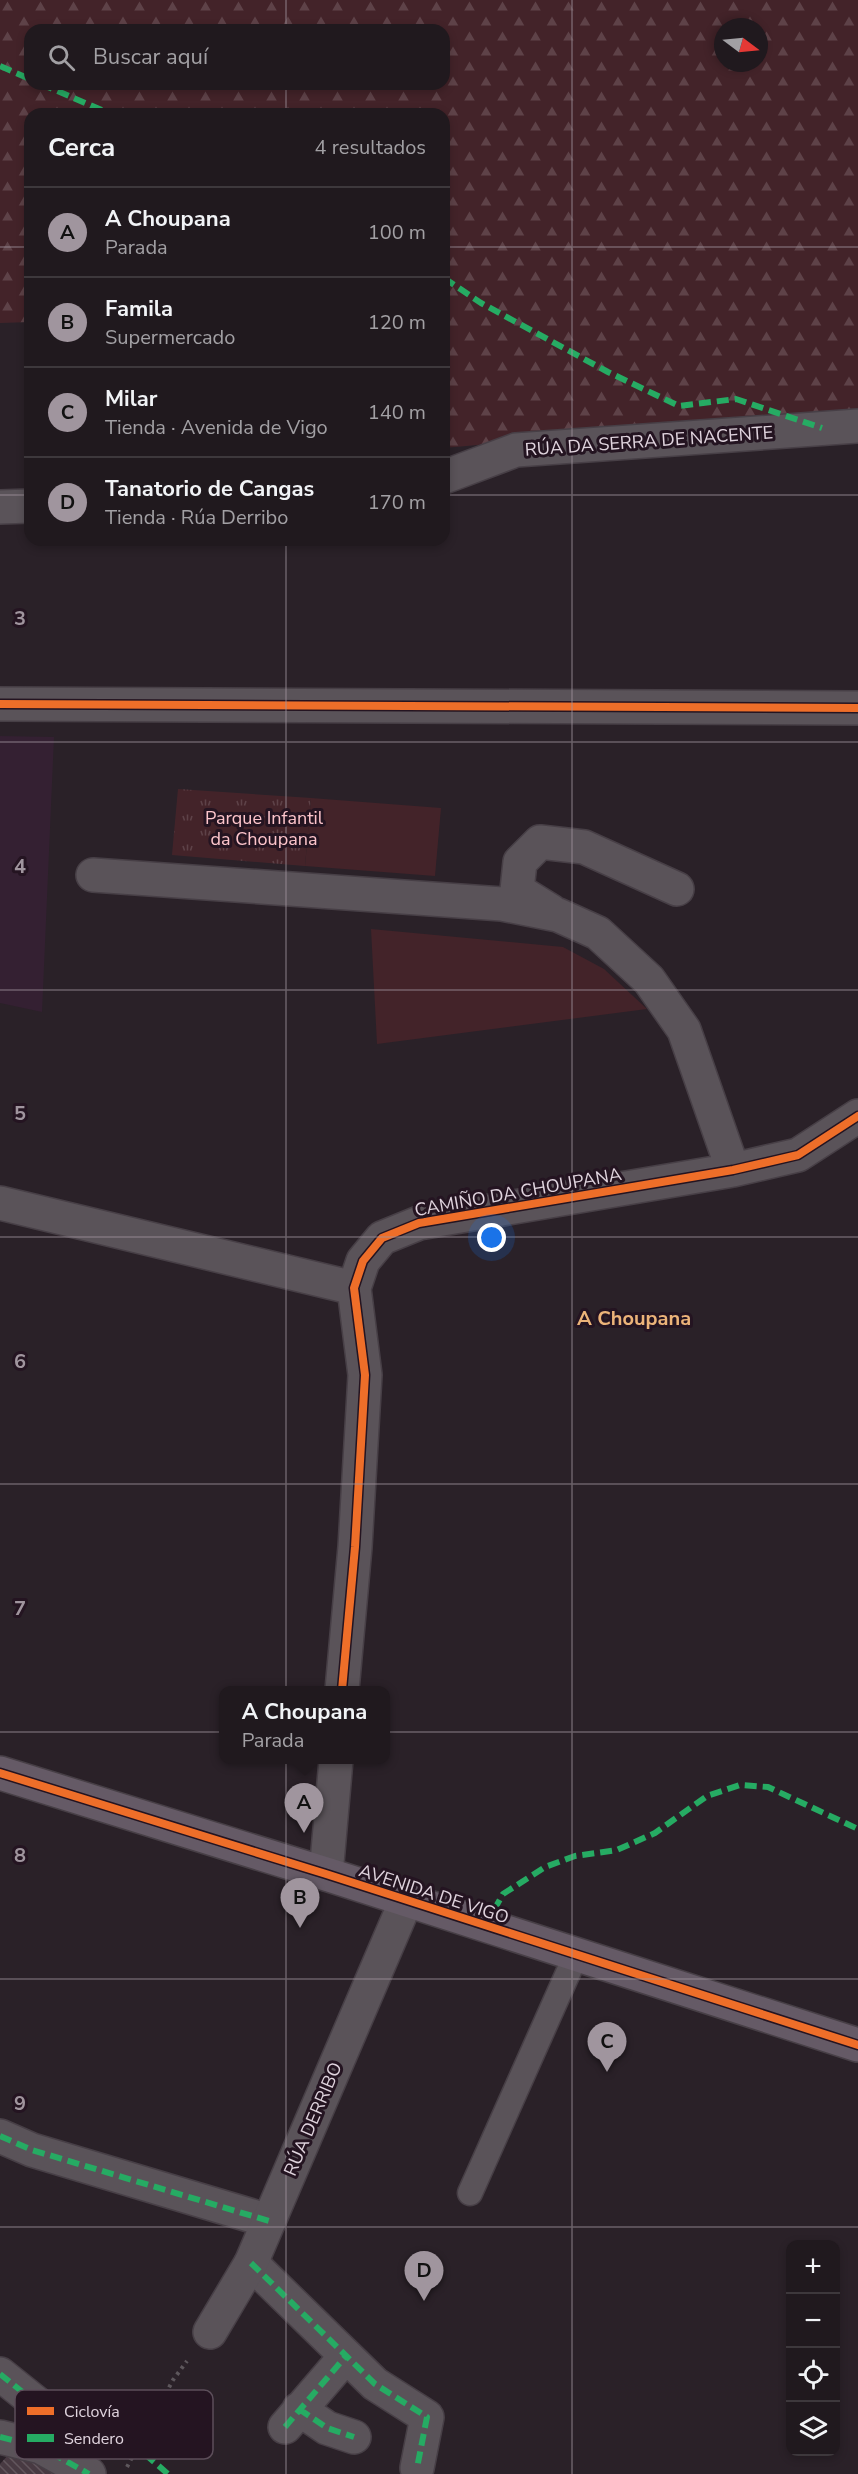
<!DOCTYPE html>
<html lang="es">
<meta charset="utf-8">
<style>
:root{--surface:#20191e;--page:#2d262b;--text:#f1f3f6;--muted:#a2a0a4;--line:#3d383c;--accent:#a0959e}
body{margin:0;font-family:"Nunito Sans",sans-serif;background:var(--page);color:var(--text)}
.controls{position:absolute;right:18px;bottom:18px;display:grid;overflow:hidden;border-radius:12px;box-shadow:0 3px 9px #0003}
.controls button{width:54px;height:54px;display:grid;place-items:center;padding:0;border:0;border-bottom:2px solid var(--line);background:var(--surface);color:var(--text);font:30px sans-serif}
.compass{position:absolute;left:714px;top:18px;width:54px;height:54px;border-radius:50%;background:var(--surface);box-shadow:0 3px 9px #0003;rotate:106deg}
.you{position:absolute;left:492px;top:1238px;width:21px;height:21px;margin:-15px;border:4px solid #fff;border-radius:50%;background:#1a73e8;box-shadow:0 0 0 9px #1a73e833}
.badge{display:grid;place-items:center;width:39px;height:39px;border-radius:50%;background:var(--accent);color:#111;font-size:20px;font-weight:700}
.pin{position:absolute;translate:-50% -50px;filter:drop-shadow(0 2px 3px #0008)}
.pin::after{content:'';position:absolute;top:32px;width:21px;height:18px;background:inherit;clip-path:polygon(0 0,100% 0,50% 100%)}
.popup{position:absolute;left:219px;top:1686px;width:171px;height:78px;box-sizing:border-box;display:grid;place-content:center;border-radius:12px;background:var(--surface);filter:drop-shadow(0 2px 4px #0005);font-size:20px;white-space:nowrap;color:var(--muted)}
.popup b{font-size:22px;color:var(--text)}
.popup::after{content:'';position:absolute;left:50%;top:100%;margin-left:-12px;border:12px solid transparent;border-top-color:var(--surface)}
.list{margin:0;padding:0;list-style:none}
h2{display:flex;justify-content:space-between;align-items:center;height:78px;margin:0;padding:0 24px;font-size:26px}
h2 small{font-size:20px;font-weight:400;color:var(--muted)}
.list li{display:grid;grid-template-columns:39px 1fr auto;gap:18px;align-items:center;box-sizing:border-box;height:90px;padding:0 24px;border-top:2px solid var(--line)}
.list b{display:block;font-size:22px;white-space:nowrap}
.list p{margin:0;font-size:20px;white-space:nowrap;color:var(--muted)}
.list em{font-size:20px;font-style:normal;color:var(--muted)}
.icon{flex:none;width:33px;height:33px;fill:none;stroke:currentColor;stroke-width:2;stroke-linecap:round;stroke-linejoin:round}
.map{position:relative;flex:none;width:858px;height:2474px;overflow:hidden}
.search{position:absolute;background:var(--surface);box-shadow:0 3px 9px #0003;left:24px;top:24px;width:426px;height:66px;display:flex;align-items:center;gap:15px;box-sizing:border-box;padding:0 21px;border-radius:18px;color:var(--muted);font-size:22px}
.panel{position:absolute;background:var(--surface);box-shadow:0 3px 9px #0003;left:24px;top:108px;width:426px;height:438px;border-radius:18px}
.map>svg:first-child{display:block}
.built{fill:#342032}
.grass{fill:url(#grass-tufts)}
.forest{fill:url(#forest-firs);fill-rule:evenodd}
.garden{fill:#432329}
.building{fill:url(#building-back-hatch)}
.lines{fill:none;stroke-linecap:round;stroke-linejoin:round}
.service-casing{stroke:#473f46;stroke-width:27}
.pedestrian-casing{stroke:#473f46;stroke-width:36}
.minor-casing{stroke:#473f46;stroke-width:36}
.primary-casing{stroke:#473f46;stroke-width:36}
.path{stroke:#5d575c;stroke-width:4;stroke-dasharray:3 4.5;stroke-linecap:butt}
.service{stroke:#5a5359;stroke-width:24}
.pedestrian{stroke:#5a5359;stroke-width:33}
.minor{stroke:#5a5359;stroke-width:33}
.primary{stroke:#655a66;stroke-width:33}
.quiet{stroke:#26ab63;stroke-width:6;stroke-dasharray:12 6;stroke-linecap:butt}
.cycleway-casing{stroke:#241421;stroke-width:11}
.cycleway{stroke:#ee6e29;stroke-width:8}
.grid{fill:none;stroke:#a0959e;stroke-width:1.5;stroke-opacity:0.55}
.labels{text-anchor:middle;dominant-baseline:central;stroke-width:6;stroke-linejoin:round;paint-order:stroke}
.street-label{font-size:18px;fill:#e0d4de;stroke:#241421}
.park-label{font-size:18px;fill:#fdc5cb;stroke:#241421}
.neighbourhood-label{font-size:20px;font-weight:bold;fill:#ecb479;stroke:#241421}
.key{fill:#241421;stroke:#5c4e5a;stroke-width:1.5}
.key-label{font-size:16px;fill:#e0d4de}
.grid-label{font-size:20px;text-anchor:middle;font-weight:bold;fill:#a0959e;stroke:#241421;stroke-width:6;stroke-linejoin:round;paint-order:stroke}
</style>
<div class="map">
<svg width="858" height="2474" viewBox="0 0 858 2474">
<defs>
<pattern id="grass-tufts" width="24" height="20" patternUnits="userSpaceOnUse" patternTransform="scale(1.5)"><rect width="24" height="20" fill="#432329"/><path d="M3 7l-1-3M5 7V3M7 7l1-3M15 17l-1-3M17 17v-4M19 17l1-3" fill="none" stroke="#5e4248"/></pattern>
<pattern id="forest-firs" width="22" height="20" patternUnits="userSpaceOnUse" patternTransform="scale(1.5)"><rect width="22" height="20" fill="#432329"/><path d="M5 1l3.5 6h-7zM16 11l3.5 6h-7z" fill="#5e4248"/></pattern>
<pattern id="building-back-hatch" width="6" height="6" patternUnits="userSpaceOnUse" patternTransform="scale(1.5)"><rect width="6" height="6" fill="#483a42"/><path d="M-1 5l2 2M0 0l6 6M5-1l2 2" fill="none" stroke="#62565d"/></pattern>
</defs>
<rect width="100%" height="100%" fill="#2a2128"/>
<path class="built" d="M0,736L54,737L42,1012L0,1003Z"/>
<path class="grass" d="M178,789L311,798L305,866L172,855Z"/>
<path class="forest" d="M0,0H858V411L444,448V114H30V322L0,323ZM723,27H759V63H723ZM30,30H444V84H30Z"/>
<path class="garden" d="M311,798L441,808L435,876L305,866Z
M371,929L563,947L604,969L647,1009L377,1044Z"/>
<path class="building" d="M10,2453L58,2472L61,2474H0V2464Z"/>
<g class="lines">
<defs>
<path id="service" d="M470,2193L576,1955"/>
<path id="pedestrian" d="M0,2136L32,2150L269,2221
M251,2263L375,2384L427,2417L417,2468
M0,2374L40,2406L41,2447
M299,2409L327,2428L354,2437
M285,2427L346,2356
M0,2437L41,2447L89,2474"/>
<path id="minor" d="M444,477L516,450L858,426
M0,507L30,506
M0,704L858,708
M93,875L502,904L558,915L598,933L649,980L684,1030L733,1170
M551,911L517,890L520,862L540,842L584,847L677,889
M0,1203L354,1288
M342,1690L355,1547L365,1375L354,1288L363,1261L382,1238L419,1223L733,1170L798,1155L858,1116
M326,1874L336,1760
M210,2332L251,2263L406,1901"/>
<path id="primary" d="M0,1773L326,1874L858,2045"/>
</defs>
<use href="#service" class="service-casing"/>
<use href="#pedestrian" class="pedestrian-casing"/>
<use href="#minor" class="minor-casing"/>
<use href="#primary" class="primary-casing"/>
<path class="path" d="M127,2467L173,2380L187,2361"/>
<use href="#service" class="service"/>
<use href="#pedestrian" class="pedestrian"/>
<use href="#minor" class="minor"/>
<use href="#primary" class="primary"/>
<path class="quiet" d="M0,66L30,79
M41,84L111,114
M444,278L481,303L608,372L679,406L736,399L822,428
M485,1926L503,1894L545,1867L575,1856L617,1850L655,1833L707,1796L740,1785L768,1787L858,1829
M0,2136L32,2150L269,2221
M251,2263L375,2384L427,2417L417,2468
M0,2374L40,2406L41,2447
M299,2409L327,2428L354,2437
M285,2427L346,2356
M0,2437L41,2447L89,2474
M145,2454L168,2474"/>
<defs>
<path id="cycleway" d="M0,704L858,708
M342,1690L355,1547L365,1375L354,1288L363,1261L382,1238L419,1223L733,1170L798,1155L858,1116
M0,1773L326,1874L858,2045"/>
</defs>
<use href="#cycleway" class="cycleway-casing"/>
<use href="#cycleway" class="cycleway"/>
</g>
<path class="grid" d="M286,0V30M572,0V2474M286,84V114M0,247H30M444,247H858M0,495H30M444,495H858M286,540V2474M0,742H858M0,990H858M0,1237H858M0,1484H858M0,1732H858M0,1979H858M0,2227H858"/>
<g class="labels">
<g class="street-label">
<text transform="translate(649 441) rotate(-4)">RÚA DA SERRA DE NACENTE</text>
<text transform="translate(518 1192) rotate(-10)">CAMIÑO DA CHOUPANA</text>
<text transform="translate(434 1894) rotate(18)">AVENIDA DE VIGO</text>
<text transform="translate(313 2119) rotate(-67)">RÚA DERRIBO</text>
</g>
<g class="park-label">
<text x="264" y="818">Parque Infantil<tspan x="264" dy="21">da Choupana</tspan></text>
</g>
<g class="neighbourhood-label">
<text x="634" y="1318">A Choupana</text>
</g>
</g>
<rect x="15" y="2390" width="198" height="69" rx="9" class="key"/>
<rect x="27" y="2407" width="27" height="8" fill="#ee6e29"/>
<rect x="27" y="2434" width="27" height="8" fill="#26ab63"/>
<g class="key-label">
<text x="64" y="2417">Ciclovía</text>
<text x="64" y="2444">Sendero</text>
</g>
<g class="grid-label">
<text x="20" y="625">3</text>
<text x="20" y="873">4</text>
<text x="20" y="1120">5</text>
<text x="20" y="1368">6</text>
<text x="20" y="1615">7</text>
<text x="20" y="1862">8</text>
<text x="20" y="2110">9</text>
</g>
</svg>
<div class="controls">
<button>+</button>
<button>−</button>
<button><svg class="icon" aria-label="locate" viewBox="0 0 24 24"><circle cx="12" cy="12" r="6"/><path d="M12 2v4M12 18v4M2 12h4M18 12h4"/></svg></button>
<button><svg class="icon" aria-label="layers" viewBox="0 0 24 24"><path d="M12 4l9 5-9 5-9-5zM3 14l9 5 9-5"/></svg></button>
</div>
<svg class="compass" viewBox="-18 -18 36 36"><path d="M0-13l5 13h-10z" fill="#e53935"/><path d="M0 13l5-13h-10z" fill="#a2a0a4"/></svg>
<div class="you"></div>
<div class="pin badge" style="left:304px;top:1833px">A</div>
<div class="popup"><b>A Choupana</b>Parada</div>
<div class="pin badge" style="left:300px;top:1928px">B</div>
<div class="pin badge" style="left:607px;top:2072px">C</div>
<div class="pin badge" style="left:424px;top:2301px">D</div>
<div class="search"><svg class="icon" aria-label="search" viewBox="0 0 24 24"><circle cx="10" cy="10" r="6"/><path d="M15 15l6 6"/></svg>Buscar aquí</div>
<section class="panel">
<h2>Cerca<small>4 resultados</small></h2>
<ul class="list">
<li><span class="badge">A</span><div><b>A Choupana</b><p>Parada</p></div><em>100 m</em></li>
<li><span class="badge">B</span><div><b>Famila</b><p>Supermercado</p></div><em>120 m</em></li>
<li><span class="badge">C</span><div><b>Milar</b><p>Tienda · Avenida de Vigo</p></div><em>140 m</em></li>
<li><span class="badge">D</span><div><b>Tanatorio de Cangas</b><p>Tienda · Rúa Derribo</p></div><em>170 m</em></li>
</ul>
</section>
</div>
